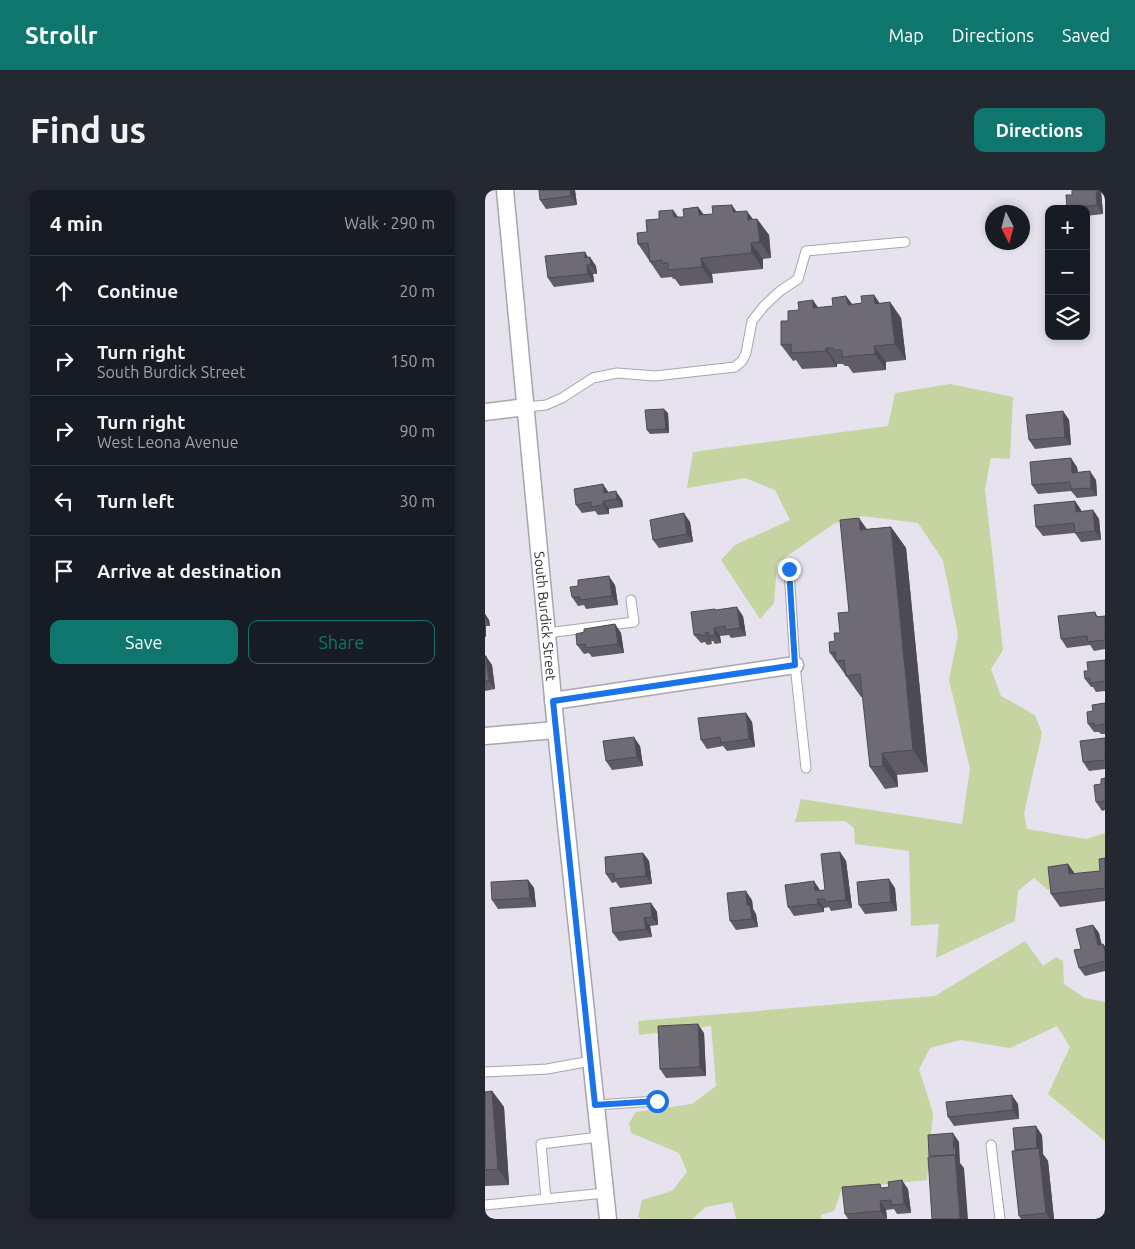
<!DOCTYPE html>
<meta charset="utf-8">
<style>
:root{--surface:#171b24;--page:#242831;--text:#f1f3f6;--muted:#9ea1a6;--line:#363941;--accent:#0f766e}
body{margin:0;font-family:Ubuntu,sans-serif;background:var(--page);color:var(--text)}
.controls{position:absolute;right:15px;top:15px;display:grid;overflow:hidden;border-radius:10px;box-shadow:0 2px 8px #0003}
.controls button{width:45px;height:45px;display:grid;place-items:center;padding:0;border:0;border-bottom:1px solid var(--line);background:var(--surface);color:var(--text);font:25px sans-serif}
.compass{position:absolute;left:500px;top:15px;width:45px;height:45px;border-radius:50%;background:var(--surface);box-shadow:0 2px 8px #0003;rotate:174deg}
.stop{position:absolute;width:15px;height:15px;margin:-11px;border:4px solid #1a73e8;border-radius:50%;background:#fff}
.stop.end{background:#1a73e8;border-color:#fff;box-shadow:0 1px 5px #0008}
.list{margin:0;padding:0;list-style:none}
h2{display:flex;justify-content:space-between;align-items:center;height:65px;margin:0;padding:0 20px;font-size:21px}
h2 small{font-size:16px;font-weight:400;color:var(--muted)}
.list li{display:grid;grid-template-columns:32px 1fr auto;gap:15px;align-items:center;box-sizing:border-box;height:70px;padding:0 20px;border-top:1px solid var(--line)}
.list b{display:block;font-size:19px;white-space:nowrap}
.list p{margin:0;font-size:16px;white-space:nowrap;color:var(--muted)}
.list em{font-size:16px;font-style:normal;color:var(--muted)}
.actions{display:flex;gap:10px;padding:15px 20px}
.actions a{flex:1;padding:11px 0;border:1px solid var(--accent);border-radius:10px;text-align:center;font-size:18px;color:var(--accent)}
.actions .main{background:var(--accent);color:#fff}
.icon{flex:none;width:28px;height:28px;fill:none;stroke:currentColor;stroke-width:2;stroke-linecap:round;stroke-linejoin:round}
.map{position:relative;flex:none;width:620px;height:1029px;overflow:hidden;border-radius:10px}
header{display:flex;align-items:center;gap:30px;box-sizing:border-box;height:70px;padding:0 25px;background:var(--accent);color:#fff}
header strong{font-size:24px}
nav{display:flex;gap:28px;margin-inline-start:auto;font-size:18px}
.intro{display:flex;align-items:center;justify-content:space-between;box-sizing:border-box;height:120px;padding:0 30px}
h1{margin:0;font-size:35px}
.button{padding:12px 22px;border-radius:10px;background:var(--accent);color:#fff;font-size:18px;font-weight:700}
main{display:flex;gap:30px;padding:0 30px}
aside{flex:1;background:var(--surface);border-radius:10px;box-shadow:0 2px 8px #0003}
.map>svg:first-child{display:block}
.green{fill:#c5d4a0}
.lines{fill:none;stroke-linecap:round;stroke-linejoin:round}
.lane-casing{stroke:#a8a5af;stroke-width:11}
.street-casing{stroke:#a8a5af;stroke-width:19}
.lane{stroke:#fff;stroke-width:9}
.street{stroke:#fff;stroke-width:16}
.wall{fill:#5f5c64}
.shaded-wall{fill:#4d4b51}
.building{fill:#6e6b74;stroke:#4d4b51}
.route{stroke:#1a73e8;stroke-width:6}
.labels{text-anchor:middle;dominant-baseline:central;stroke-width:5;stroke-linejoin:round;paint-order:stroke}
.street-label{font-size:14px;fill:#302e32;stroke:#fff}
</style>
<header>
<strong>Strollr</strong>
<nav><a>Map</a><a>Directions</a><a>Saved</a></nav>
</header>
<div class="intro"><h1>Find us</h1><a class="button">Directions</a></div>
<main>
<aside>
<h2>4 min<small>Walk · 290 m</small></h2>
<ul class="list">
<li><svg class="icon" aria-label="ahead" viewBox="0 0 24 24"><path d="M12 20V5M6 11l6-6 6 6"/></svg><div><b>Continue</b></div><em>20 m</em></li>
<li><svg class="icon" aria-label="right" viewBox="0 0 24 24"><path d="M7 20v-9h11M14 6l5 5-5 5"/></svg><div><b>Turn right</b><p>South Burdick Street</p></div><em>150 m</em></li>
<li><svg class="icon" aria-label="right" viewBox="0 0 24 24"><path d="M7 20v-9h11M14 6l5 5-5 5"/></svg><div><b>Turn right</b><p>West Leona Avenue</p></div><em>90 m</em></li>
<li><svg class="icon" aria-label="left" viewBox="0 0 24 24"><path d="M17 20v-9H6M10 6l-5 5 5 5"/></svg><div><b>Turn left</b></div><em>30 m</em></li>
<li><svg class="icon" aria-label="arrive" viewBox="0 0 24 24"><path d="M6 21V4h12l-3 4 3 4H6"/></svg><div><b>Arrive at destination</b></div></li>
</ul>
<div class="actions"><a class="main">Save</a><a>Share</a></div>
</aside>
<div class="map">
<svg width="620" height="1029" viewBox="0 0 620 1029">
<rect width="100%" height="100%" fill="#e7e3ee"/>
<path class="green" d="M465,194L528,207L525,269L506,268L500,299L518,460L506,479L516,506L550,525L557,543L539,623L542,639L601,649L620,643V675L617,686L570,680L564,701L549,688L533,701L530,731L451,768L454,734L426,736L424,661L370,654L369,638L360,631L310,632L316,609L477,634L485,579L464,490L473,445L458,370L433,333L377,326L350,333L292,373L289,413L275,429L236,370L250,355L305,330L290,300L260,288L202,298L208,262L403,236L410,203Z
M540,751L558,776L571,767L578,771L579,794L600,808L620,812V951L563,904L585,857L572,836L525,858L476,850L445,858L434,879L448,923L442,990L357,999L349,1021L336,1025V1029H251L247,1012L221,1017L207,1029H157L153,1027L157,1010L187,1001L202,982L194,963L146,943L144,933L151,922L207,914L231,896L226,836L154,845L153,831L450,806Z"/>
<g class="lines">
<defs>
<path id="lane" d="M41,217L61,215L77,208L108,188L132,183L170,186L250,177L257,171L261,163L267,131L279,116L295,101L313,89L321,61L420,52
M304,379L310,475L321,578
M62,443L149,432L146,410
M0,882L62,879L106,871
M110,915L172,911
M506,955L515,1029
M61,1009L56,954L114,947
M0,1015L120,1003"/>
<g id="street">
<path id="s1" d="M20,0L71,540L123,1029"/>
<path d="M0,222L41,217"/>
<path d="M68,511L310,475"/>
<path d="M0,546L71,540"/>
</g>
</defs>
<use href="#lane" class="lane-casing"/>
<use href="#street" class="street-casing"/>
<use href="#lane" class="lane"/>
<use href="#street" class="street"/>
</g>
<path class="wall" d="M90,0L92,15L61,19L55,10Z
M616,0L618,24L601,26V19L582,18L587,5Z
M213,17L219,25L252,22L268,30L272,29L284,45L286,68L278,69V79L227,84L228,93L195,96L190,89H188L187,87L176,88L153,54L162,42L174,29L188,20L193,27H199Z
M103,67L111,76L112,84H108L109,92L69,97L63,88Z
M389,105L395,114L405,112L416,128L421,170L401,172V180L368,183L363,176H360L358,174H352V177L317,179L311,170L308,171L296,155L303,131L314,120L348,116L361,106L367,114L377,113Z
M578,221L584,230L586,255L550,259L544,250Z
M183,223L184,243L165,244L162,240Z
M592,277L593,282L611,290L612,306L592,308L586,301L553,304L547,295Z
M123,302L137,310L138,317L124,319V324L113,325L110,321L97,323L91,315Z
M590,311L596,320V322L608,320L614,329L616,350L596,352L590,343L558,346L551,337Z
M205,332L208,352L174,358L168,350Z
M406,337L421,358L443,582L412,585L413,597L400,599L385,577L378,507H376L345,463L350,451L355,443L364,422L382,339Z
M130,395L133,415L101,419L99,415L93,416L87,407Z
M232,420L258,426L261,446L246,448L244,445L235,446L236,453L230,454L228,451H226L227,454L222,455L220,452L216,453L209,445Z
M610,422L613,427L620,426V459L609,461L605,455L582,458L576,449Z
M0,424L4,430L5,436H1V447H0Z
M130,434L136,443L139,463L107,467L104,463L99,464L92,455L99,442Z
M0,466L7,475L10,499L0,501Z
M620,470V501L611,502L608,497H606L600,489L603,481Z
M620,513V544H616L614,542H609L603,534L608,521Z
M261,523L267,532L270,557L242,561L238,556L222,559L216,550Z
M620,548V579L604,581L598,572Z
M155,556L158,576L127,580L121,571Z
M620,588V620L617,621L611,612L616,594Z
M355,662L361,671L367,718L346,721L344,717L339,718V722L309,726L303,717L335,700H340Z
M158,663L164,671L167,694L135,698L131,692L127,693L121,684Z
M620,668V711L575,717L566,704L583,674L590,684L615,681Z
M43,690L49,698L51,717L13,719L7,710Z
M410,698L412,721L380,724L374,715Z
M267,710L268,719L271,724L273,737L251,740L245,731Z
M166,713L172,722L173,735L165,736L167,747L134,751L128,743Z
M608,735L614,743L616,754H618L620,756V781L600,786L594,778L596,759Z
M219,843L221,886L181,888L175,879Z
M7,901L19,917L24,995L0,996V902Z
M533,914L534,929L469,936L463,927Z
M557,945L558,964L563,971L569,1029H536L534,1026L530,961Z
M398,998L423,999L426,1023L412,1024L409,1019L401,1020L402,1029H363L360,1024Z"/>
<path class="shaded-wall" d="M85,0H90L92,15L86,6Z
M611,0H616L618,24L612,15Z
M247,15L258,31L248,22Z
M213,17L225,33L214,25Z
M188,20L199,36L189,27Z
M262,21L273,36L272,29L284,45L286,68L275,52L263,30Z
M266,53L278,69V79L267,63Z
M100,62L105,70V67L111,76L112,84L100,68Z
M216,68L227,84L228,93L217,77Z
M102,75L108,84L109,92L103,84Z
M389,105L400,121L390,114Z
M361,106L373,122L363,115Z
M328,110L339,126L328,118Z
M405,112L416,128L421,170L410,154Z
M389,156L401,172V180L390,164Z
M341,158L352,174V177L341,161Z
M179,219L183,223L184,243L181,239Z
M578,221L584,230L586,255L580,247Z
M586,268L592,277L593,292L587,283Z
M605,281L611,290L612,306L606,298Z
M118,294L124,303H119Z
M131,301L137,310L138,317L132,309Z
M118,311L124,319V324L118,315Z
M590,311L596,320L597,331L591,322Z
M608,320L614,329L616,350L610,341Z
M199,323L205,332L208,352L202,344Z
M374,328L389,349L375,340Z
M406,337L421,358L443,582L428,560Z
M124,386L130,395L133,415L127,406Z
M252,417L258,426L261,446L255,438Z
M0,424L4,430L5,436L0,429Z
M130,434L136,443L139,463L133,454Z
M0,435L1,436V447L0,445Z
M229,438L235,446L236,453L230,445Z
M220,443L226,451L227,454L221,445Z
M1,466L7,475L10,499L4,491Z
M261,523L267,532L270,557L264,549Z
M149,547L155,556L158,576L152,567Z
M397,563L412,585L413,597L398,576Z
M355,662L361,671L367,718L361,710Z
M158,663L164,671L167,694L161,686Z
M583,674L592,687L584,684Z
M404,689L410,698L412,721L406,712Z
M43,690L49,698L51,717L45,708Z
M329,691L335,700L330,701Z
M261,701L267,710L268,719L271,724L273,737L267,729L262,715Z
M332,709L339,718V722L333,714Z
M166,713L172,722L173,735L167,727Z
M159,728L165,736L167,747L161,739Z
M608,735L614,743L619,764L613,755Z
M213,834L219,843L221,886L215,877Z
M7,901L19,917L24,995L13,979Z
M527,905L533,914L534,929L528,920Z
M551,936L557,945L558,964L563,971L569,1029H565L561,1023L552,959Z
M468,943L474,952L475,973L479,978L483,1029H475Z
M417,990L423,999L426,1023L419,1014Z
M395,1011L401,1020L402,1029L396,1021Z"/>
<path class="building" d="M54,0H85L86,6L55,10Z
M587,0H611L612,15L582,18L581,5H587Z
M247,15L248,22L262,21L263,30L272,29L275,52L266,53L267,63L216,68L217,77L183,80V73H177V70L165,72L163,53L153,54L152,43L162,42L161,30L174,29V21L188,20L189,27H199L198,19L213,17L214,25L228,24L227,16Z
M100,62V68L105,67L106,75H102L103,84L63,88L60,66Z
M389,105L390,114L405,112L410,154L389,156L390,164L357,167V160H349L348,158H341V161L306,163V154L296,155V131H303V121L314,120L313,112L328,110V118L348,116L347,108L361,106L363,115L377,113L376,106Z
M179,219L181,239L162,240L160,220Z
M578,221L580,247L544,250L541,225Z
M586,268L587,283L605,281L606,298L586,299L585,292L547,295L545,272Z
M118,294L119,303L131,301L132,309L118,311V315L106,317V312L91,315L89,299Z
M590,311L591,322L608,320L610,341L590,343L589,333L551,337L549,315Z
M199,323L202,344L168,350L165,330Z
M374,328L375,340L406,337L428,560L397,563L398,576L385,577L375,484L361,486L359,470L351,471L350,462L345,463L344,452L350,451L349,443H355L353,423L364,422L355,330Z
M124,386L127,406L95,410V407H87L85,397L93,396V390Z
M252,417L255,438L240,440V436L229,438L230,445L224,446L223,442L220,443L221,445L216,446L215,444L209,445L206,422L230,419L231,420Z
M610,422L611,427L620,426V450L603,452L602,446L576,449L573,426Z
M130,434L133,454L101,458L100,454L92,455L91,444L99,442V439Z
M0,466H1L4,491H0Z
M620,470V491L605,493V488L600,489L599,481H603L602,472Z
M620,513V534L609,536V533L603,534L602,522L608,521L607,515Z
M261,523L264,549L236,553L235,547L216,550L213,528Z
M149,547L152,567L121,571L118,551Z
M620,548V570L598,572L595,551Z
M620,588V611L611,612L609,595L616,594V589Z
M355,662L361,710L340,712V709H332L333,714L303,717L300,695L329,691L330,701L340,700L336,664Z
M158,663L161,686L129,689V683L121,684L120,667Z
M620,668V698L566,704L563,677L583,674L584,684L615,681L614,669Z
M404,689L406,712L374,715L372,692Z
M43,690L45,708L7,710L6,692Z
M261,701L262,715H265L267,729L245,731L242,703Z
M166,713L167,727L159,728L161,739L128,743L125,718Z
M608,735L613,755L618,754L620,761V771L594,778L589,760L596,759L591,739Z
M213,834L215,877L175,879L173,836Z
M7,901L13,979L0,980V902Z
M527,905L528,920L463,927L461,912Z
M551,936L552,958L530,960L528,938Z
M468,943L469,965L444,966L443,945Z
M554,958L561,1023L534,1026L527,961Z
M470,965L475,1029H447L443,967Z
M417,990L419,1014L406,1015V1010L395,1011L396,1021L360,1024L357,997L395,994L396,998L404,997L403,992Z"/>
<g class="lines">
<path class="route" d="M172,911L110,915L68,511L310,475L304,379"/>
</g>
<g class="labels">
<g class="street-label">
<text stroke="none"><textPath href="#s1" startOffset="428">South Burdick Street</textPath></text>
</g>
</g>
</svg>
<div class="controls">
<button>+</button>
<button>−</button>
<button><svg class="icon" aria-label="layers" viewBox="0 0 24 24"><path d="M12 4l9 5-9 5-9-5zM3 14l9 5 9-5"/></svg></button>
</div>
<svg class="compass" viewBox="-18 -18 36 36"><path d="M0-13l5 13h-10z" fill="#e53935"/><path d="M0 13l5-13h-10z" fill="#9ea1a6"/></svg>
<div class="stop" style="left:172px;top:911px"></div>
<div class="stop end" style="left:304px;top:379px"></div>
</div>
</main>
